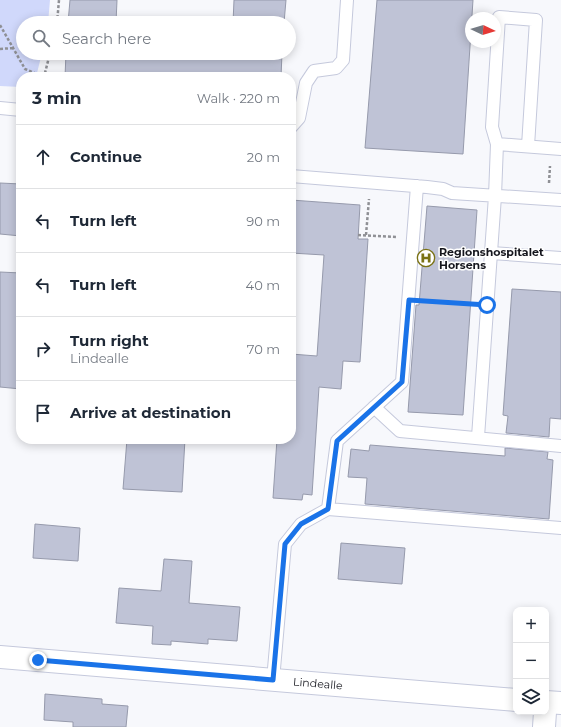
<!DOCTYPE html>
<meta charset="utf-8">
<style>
:root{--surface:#fff;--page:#f2f2f3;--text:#1f2937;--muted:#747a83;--line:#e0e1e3}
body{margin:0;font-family:Montserrat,sans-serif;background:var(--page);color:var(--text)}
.controls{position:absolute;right:12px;bottom:12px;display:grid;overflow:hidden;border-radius:8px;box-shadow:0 2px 10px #0003}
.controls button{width:36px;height:36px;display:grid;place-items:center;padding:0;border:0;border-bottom:1px solid var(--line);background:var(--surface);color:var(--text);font:20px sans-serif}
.compass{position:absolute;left:465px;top:12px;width:36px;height:36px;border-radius:50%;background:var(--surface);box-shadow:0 2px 10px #0003;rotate:94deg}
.stop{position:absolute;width:12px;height:12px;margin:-9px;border:3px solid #1a73e8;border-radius:50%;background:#fff}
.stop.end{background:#1a73e8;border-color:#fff;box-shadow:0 1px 4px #0008}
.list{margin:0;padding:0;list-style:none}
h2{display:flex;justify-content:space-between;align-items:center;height:52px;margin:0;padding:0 16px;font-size:17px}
h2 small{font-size:13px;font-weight:400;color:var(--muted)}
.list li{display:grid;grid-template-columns:26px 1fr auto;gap:12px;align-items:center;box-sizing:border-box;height:64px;padding:0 16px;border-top:1px solid var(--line)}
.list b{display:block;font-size:15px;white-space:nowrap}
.list p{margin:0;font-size:13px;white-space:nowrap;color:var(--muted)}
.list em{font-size:13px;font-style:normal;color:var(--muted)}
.icon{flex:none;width:22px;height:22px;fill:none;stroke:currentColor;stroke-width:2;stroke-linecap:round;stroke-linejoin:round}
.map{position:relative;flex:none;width:561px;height:727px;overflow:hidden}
.search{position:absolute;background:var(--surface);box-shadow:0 2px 10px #0003;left:16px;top:16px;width:280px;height:44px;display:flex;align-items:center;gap:10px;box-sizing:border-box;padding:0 14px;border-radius:22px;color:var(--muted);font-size:15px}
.panel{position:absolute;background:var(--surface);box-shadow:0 2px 10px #0003;left:16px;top:72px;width:280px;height:372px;border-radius:16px}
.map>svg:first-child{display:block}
.green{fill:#d0d8fb}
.building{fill:#bfc3d6;stroke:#969aac}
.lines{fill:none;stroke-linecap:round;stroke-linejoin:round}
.service-casing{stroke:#c5c9dc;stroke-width:14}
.minor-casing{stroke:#c5c9dc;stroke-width:24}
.path{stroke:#8f9095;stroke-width:2.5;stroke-dasharray:3 2;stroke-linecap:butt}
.service{stroke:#fff;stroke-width:12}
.minor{stroke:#fff;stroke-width:22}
.route{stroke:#1a73e8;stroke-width:5}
.labels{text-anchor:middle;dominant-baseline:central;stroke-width:3;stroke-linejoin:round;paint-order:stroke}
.poi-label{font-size:11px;font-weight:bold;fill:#15161d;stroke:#fff;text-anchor:start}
.street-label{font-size:11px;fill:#15161d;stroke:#fff}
</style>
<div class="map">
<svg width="561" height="727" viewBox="0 0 561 727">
<rect width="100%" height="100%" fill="#f7f8fc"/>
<path class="green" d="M0,0H50L48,23H23V53H42L36,77H21V87L0,86Z"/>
<path class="building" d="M70,0H117L116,23H68Z
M234,0H286L284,23H233Z
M377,0H473L463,154L365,148Z
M66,53H282L281,77H65Z
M0,183L21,184V236L0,234Z
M291,200L360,205L358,239H368L360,362L343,361L341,389L319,387L312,495L303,494L302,500L273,498L277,439H291V354L317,356L324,255L291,253Z
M427,206L477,210L463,415L408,412L416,305H419Z
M0,272L21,273V389L0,387Z
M512,289L561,292V419L550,418L549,437L506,433L508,416L503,415Z
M127,439H185L182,492L123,489Z
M370,445L505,456V448L548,452L547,459L553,460L549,519L365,504L367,478L348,477L351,449L369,451Z
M35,524L80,528L78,561L33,558Z
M341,543L405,548L402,584L338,579Z
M164,559L192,561L189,603L240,607L237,641L208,639V644L171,641V645L152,644L153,626L116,623L119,588L161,591Z
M45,694L102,699V704L128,706L126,727H73V722L44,720Z"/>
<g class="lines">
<defs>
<path id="service" d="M0,108L21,110
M291,127L299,118L306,83L314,71L336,68L343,60L347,0
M497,144L561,149
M291,176L427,187L443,189L452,193L561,200
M491,253L561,258
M374,407L400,431L561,446
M478,437L495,196L497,144L492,127L499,17L536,20L528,146
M328,509L337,441L402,382L417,186
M273,680L285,544L301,524L328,509L561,528"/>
<g id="minor">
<path id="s1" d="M0,657L516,700"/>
<path d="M546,702L561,703"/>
<path d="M544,727L545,712"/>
</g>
</defs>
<use href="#service" class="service-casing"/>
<use href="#minor" class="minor-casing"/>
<path class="path" d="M57,23L59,0
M0,25L25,69L44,77L50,53
M0,49L13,48
M549,183L550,166
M358,235L396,237
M366,235L369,199
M426,301L471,304"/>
<use href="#service" class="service"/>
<use href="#minor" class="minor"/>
</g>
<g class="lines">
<path class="route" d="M38,660L273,680L285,544L301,524L328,509L337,441L402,382L409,300L487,305"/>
</g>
<defs>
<symbol id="hospital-ring" viewBox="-11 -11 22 22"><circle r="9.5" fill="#fff" stroke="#7a7214" stroke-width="1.5"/><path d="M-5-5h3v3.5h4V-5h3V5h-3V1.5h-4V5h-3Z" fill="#7a7214"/></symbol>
</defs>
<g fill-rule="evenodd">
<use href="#hospital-ring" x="416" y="248" width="20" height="20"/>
</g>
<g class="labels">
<g class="poi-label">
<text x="439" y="252">Regionshospitalet<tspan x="439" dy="13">Horsens</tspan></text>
</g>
<g class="street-label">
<text stroke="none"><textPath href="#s1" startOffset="319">Lindealle</textPath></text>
</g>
</g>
</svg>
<div class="controls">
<button>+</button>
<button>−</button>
<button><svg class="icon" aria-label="layers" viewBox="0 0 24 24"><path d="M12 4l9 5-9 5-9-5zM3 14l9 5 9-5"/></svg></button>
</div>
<svg class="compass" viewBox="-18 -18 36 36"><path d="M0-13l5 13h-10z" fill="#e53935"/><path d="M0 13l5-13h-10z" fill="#747a83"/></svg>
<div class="stop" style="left:487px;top:305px"></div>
<div class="stop end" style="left:38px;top:660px"></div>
<div class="search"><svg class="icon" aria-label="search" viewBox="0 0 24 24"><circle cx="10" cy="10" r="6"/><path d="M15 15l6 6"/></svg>Search here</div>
<section class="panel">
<h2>3 min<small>Walk · 220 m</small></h2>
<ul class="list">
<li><svg class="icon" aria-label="ahead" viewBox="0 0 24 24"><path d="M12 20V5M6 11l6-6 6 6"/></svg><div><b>Continue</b></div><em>20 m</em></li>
<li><svg class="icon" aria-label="left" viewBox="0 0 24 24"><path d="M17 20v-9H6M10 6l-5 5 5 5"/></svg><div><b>Turn left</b></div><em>90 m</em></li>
<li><svg class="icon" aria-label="left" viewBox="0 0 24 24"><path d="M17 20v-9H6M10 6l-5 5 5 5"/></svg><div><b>Turn left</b></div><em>40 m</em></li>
<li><svg class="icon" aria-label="right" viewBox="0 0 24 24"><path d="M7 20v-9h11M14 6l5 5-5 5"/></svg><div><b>Turn right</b><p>Lindealle</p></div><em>70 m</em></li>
<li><svg class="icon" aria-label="arrive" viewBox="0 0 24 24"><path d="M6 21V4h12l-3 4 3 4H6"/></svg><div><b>Arrive at destination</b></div></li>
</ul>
</section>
</div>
